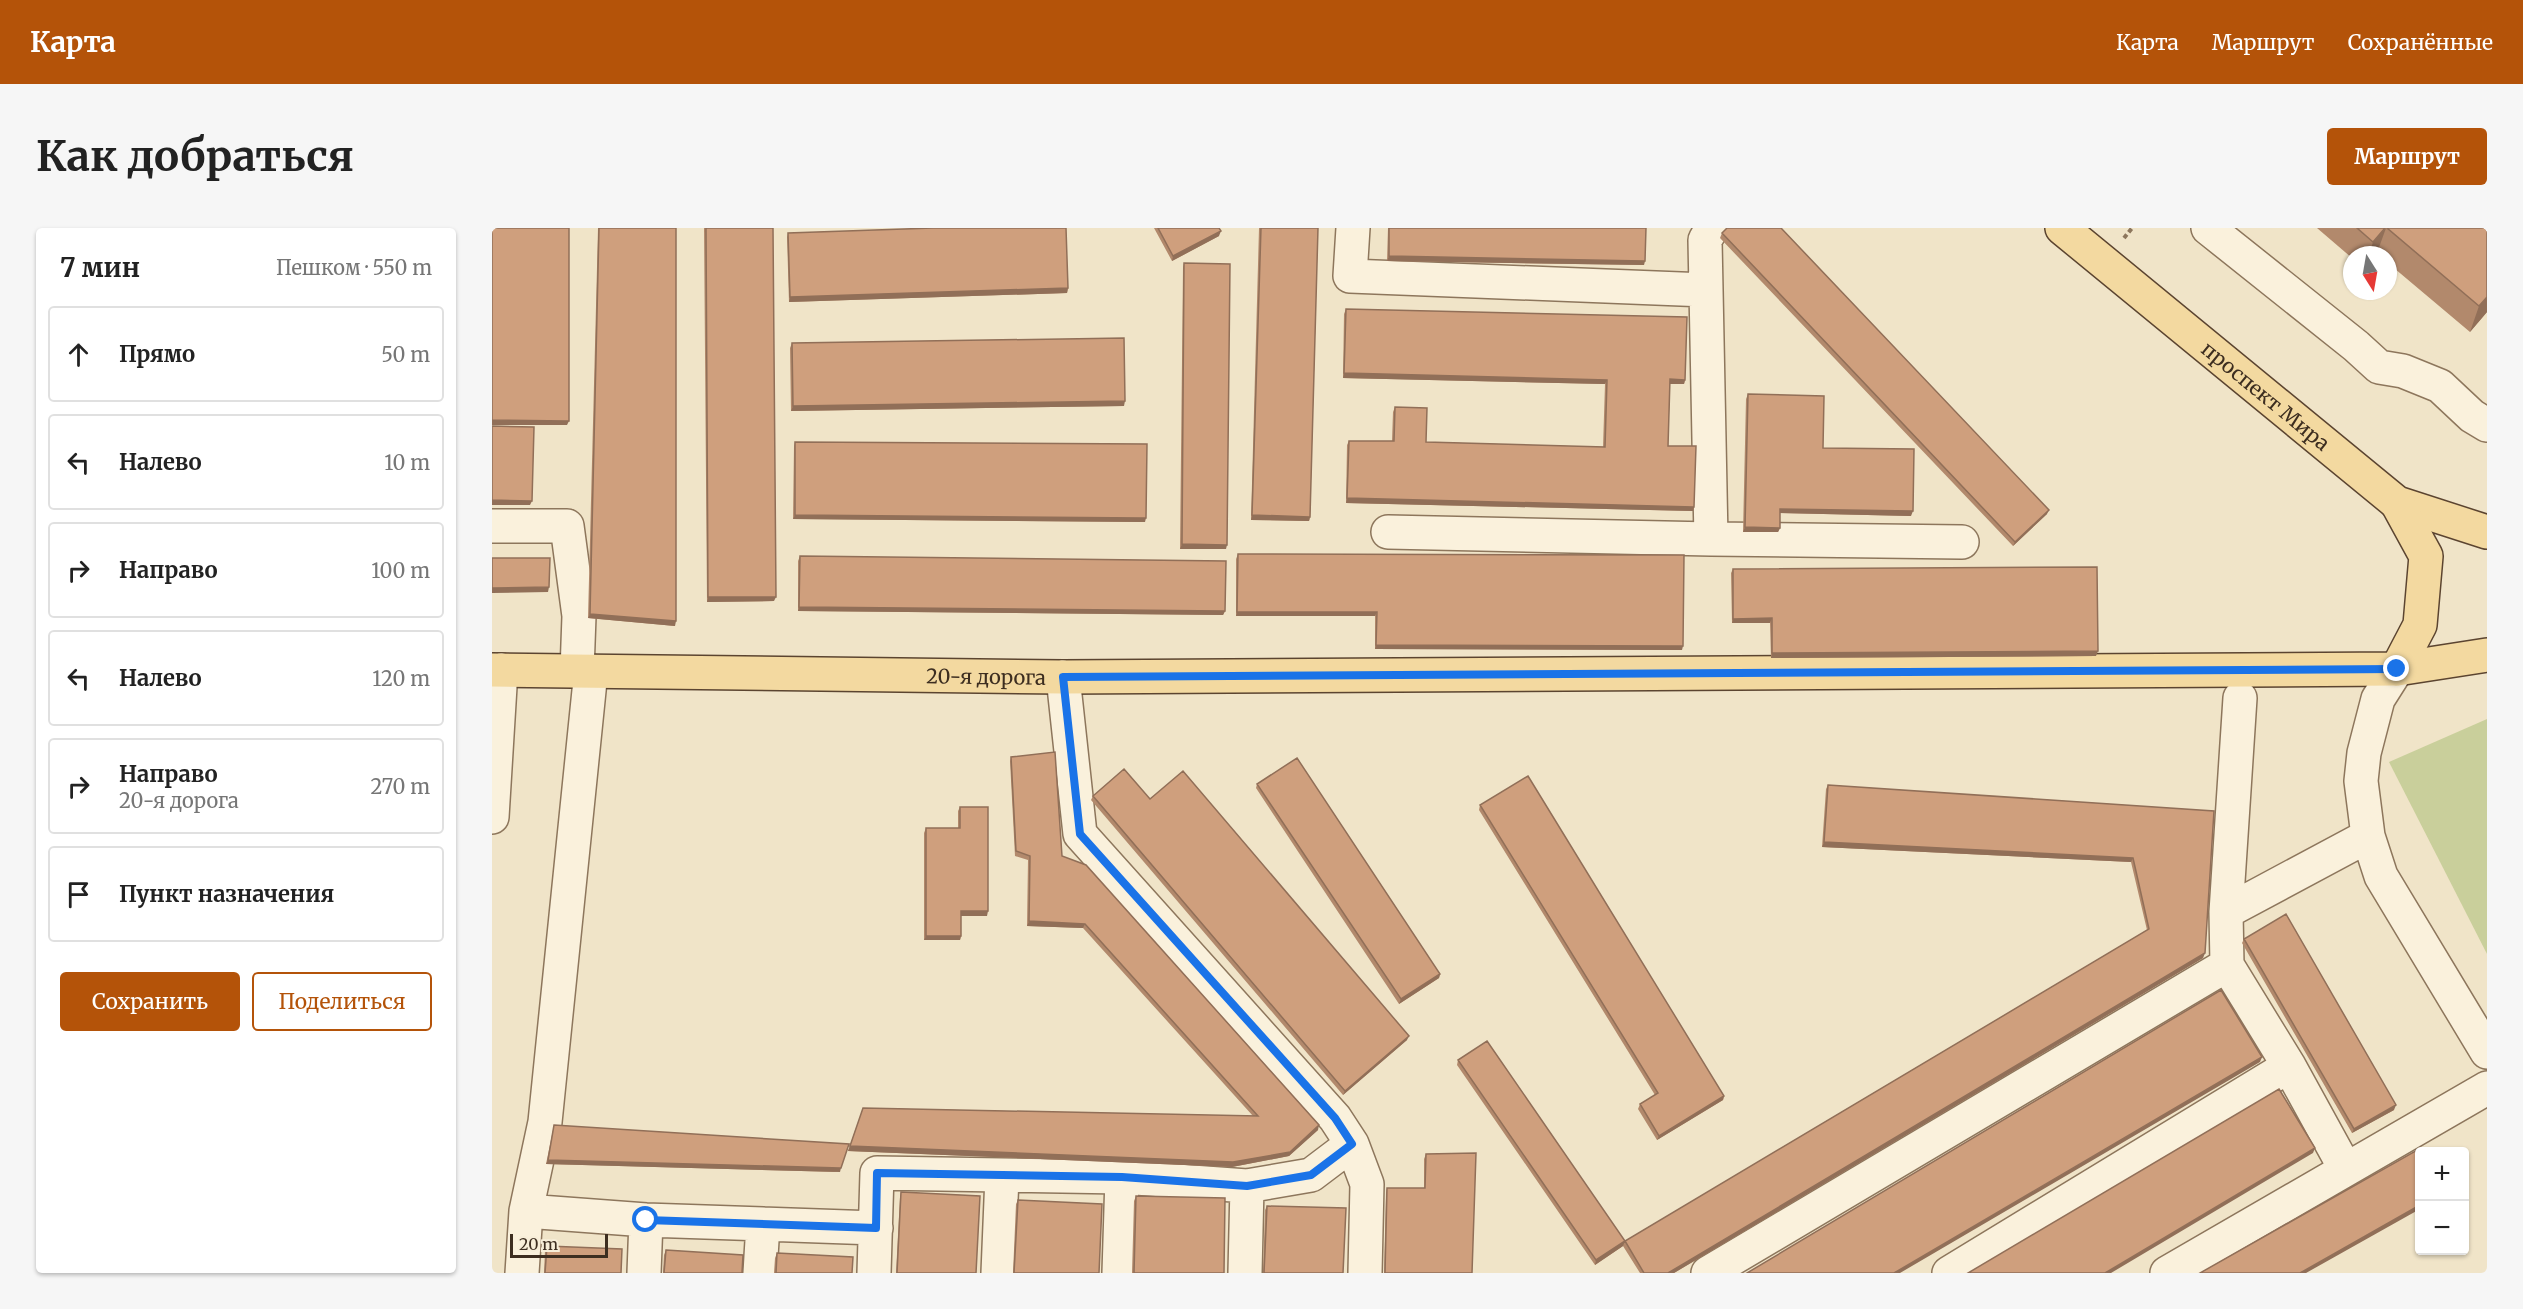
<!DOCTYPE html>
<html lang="ru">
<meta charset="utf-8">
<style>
:root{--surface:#fff;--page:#f6f6f6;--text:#222;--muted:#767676;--line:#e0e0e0;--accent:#b45309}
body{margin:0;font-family:Merriweather,serif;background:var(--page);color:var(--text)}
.controls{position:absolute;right:18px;bottom:18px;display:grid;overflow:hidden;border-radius:6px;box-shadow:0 2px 4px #0004}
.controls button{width:54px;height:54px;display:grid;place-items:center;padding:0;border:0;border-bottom:2px solid var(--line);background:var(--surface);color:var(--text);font:30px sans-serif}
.compass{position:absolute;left:1851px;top:18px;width:54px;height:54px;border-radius:50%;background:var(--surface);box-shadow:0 2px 4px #0004;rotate:169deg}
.scale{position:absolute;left:18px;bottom:15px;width:98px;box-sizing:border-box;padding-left:6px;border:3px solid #3d2e20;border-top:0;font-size:16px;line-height:21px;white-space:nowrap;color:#3d2e20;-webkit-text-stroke:4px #f7eed8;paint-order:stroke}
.stop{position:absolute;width:18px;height:18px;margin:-14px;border:4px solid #1a73e8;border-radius:50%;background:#fff}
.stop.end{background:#1a73e8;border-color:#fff;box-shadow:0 2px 6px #0008}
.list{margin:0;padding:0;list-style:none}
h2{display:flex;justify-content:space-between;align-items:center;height:78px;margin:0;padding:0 24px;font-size:26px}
h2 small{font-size:20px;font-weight:400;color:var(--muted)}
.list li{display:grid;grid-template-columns:39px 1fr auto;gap:18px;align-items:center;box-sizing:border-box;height:96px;margin:0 12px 12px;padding:0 12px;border:2px solid var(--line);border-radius:6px}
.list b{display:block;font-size:22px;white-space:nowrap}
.list p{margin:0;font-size:20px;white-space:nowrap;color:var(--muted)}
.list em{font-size:20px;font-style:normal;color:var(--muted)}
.actions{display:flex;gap:12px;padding:18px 24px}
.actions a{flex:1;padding:14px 0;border:2px solid var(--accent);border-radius:6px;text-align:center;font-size:21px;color:var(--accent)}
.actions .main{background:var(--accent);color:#fff}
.icon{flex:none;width:33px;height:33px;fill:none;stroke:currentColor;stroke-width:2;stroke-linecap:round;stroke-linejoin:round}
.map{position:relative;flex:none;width:1995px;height:1045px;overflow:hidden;border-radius:6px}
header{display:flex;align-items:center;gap:36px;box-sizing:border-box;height:84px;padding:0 30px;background:var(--accent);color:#fff}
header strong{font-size:28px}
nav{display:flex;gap:33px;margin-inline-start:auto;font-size:21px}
.intro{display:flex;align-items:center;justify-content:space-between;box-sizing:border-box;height:144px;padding:0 36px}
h1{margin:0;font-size:42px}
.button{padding:15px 27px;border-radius:6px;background:var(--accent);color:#fff;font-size:21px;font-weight:700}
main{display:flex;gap:36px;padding:0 36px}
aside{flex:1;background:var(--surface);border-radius:6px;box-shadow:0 2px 4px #0004}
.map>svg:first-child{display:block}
.green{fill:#c9cf9b}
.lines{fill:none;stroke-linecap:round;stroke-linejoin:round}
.minor-casing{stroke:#8d765c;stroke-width:36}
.major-casing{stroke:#5b4430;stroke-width:36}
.path{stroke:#8d765c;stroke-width:4;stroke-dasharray:4.5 3;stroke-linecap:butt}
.minor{stroke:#faf1dc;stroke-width:33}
.major{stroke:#f3d9a0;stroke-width:33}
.wall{fill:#b2896c}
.shaded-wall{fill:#916f58}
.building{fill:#cf9f7d;stroke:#916f58;stroke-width:1.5}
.route{stroke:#1a73e8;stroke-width:8}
.labels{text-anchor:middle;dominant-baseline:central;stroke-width:4.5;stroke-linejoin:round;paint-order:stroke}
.street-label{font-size:20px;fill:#3d2e20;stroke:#f7eed8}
</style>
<header>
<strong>Карта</strong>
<nav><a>Карта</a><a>Маршрут</a><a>Сохранённые</a></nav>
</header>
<div class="intro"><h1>Как добраться</h1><a class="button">Маршрут</a></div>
<main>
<aside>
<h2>7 мин<small>Пешком · 550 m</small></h2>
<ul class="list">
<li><svg class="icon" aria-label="ahead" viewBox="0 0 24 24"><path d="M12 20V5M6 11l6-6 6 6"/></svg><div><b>Прямо</b></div><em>50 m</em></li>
<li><svg class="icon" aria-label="left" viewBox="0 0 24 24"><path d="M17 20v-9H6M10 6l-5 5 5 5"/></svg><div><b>Налево</b></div><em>10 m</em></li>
<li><svg class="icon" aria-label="right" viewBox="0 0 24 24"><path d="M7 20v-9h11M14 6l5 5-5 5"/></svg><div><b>Направо</b></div><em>100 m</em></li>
<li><svg class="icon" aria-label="left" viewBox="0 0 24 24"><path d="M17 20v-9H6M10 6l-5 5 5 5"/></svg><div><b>Налево</b></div><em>120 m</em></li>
<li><svg class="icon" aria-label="right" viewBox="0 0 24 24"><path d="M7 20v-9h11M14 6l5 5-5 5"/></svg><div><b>Направо</b><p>20-я дорога</p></div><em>270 m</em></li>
<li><svg class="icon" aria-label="arrive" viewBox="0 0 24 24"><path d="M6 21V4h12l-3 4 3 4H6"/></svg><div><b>Пункт назначения</b></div></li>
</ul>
<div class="actions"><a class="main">Сохранить</a><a>Поделиться</a></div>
</aside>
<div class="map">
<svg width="1995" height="1045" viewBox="0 0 1995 1045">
<rect width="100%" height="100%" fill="#f0e4c8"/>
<path class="green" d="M1995,491V726L1897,534Z"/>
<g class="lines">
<defs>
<path id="minor" d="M861,0L858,48L1214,62
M1716,0L1864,118L1887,139L1911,143L1948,158L1980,188L1995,197
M0,298H75L87,388L85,443
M896,304L1219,311L1213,12L1220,0
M1219,311L1470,314
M1905,441L1886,471L1872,525L1869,553L1876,608L1889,648L1995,824
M571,449L588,606L843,890L860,916
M1748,470L1734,684L1735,737L1797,838L1853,940
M0,589L9,442
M1734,684L1876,608
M34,983L154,992L384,1000
M30,1045L34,983L53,894L99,443
M152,1045L154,992
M268,1045L271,996
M382,1045L385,945L630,949L755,958L819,947L860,916L875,956L873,1045
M506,1045L510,948
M627,1045L630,949
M753,1045L755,958
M1216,1045L1735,737
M1457,1045L1797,838
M1675,1045L1995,860"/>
<g id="major">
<path id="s1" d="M1570,0L1905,275L1995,304"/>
<path d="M1905,441L1928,397L1934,328L1905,275"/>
<path id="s2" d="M0,442L571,449L1905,441L1995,427"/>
</g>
</defs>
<use href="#minor" class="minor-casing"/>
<use href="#major" class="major-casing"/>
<path class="path" d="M1632,10L1640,0"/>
<use href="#minor" class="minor"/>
<use href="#major" class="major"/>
</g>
<path class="wall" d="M106,0H184L183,398L96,390Z
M212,0H281L282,373L215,374Z
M662,0H727V8L680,33Z
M767,0H826L818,289L817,293L759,292Z
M896,0H1154L1152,37L895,33Z
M1825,0H1995V84L1978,104L1896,35V27H1886L1885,25L1883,27H1860V30Z
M296,5L576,60L575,65L297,74L295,9Z
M1230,5L1555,286L1521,318L1228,10Z
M692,35L734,321H688L691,39Z
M854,81L1193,152L1192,156H1178L1176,218L1202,279L1201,283L854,275L855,217L857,213H900L901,184L903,179L934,214L1111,219L1113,156L851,150L852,86Z
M300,115L632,178L299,183L298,120Z
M1256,166L1331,220L1419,288L1288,285V300L1286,304H1251L1254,171Z
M303,214L653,294L301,291L302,218Z
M746,326L1190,422L883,421V388H744V331Z
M308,328L733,383L731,387L306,383V333Z
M1241,341L1604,428L1279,430L1278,395H1240L1239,345Z
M519,529L570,628L826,902L797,928L740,939L356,923L371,880L761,888L591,700L535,698L536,632L523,628L518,533Z
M765,556L948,746L947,750L907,776L764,560Z
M1336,557L1722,583L1711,730L1182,1045H1148L1131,1018L1133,1013L1655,702L1639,634L1330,619L1334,561Z
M601,568L658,571L915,812L851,867L599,572Z
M988,577L1232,868L1231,872L1165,912L1146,881L1148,876L1163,867L987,582Z
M468,579L495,688H469V708L468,712H432V605L434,600H466V583Z
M1752,711L1902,882L1860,905L1750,715Z
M966,832L1133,1013L1131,1018L1103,1037L965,837Z
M62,897L348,944L54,936Z
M934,926L980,1045H892L894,965L895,960H932V931Z
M409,964L484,1045H404L408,969Z
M644,968L732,1045H640L642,973Z
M526,972L607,1045H521L524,976Z
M775,978L851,1045H771L773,982Z
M55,1018L129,1045H52L53,1022Z
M174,1022L250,1045H171L172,1027Z
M285,1025L360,1045H282L283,1030Z"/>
<path class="shaded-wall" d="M1894,0L1885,25L1883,27H1877L1881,14Z
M729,3L727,8L680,33L681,28Z
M897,28L1153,33L1152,37L895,33Z
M576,60L575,65L297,74L298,69Z
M1995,69V84L1978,104L1987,78Z
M852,145L1115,152L1113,156L851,150Z
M1178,151L1193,152L1192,156H1176Z
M633,173L632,178L299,183L301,178Z
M0,192L77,193L75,197H0Z
M855,270L1202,279L1201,283L854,275Z
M0,272L40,273L38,277H0Z
M1288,281L1421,283L1419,288L1287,285Z
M1557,282L1555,286L1521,318L1523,314Z
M303,287L654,290L653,294L301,291Z
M760,287L818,289L817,293L759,292Z
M1253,299L1288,300L1286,304H1251Z
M690,316L735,317L734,321H688Z
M57,359L56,364L0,365V360Z
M216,369H284L282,373L215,374Z
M307,379L733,383L731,387L306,383Z
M745,384H885L883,388H744Z
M98,386L184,393L183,398L96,390Z
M1280,390L1278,395H1240L1241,391Z
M884,417L1191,418L1190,422L883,421Z
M1606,423L1604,428L1279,430L1280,425Z
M1332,614L1641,630L1639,634L1330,619Z
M469,683H496L495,688H468Z
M537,693L593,696L591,700L535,698Z
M434,708H469L468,712H432Z
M1713,725L1711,730L1182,1045H1176Z
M948,746L947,750L907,776L909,771Z
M917,808L915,812L851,867L853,863Z
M1770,829L1768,834L1408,1045H1402Z
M1232,868L1231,872L1165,912L1167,908Z
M1904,877L1902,882L1860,905L1862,901Z
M827,897L826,902L797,928L740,939L356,923L358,918Z
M1823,920L1821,925L1619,1045H1613Z
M56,932L349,940L348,944L54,936Z
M1928,977V981L1814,1045H1808Z
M1133,1013L1131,1018L1103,1037L1104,1032Z"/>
<path class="building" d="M0,0H77V193L0,192Z
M107,0H184V393L98,386Z
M214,0H281L284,369H216Z
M441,0H574L576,60L298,69L296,5Z
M666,0H727L729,3L681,28Z
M769,0H826L818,289L760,287Z
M897,0H1154L1153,33L897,28Z
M1235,0H1289L1557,282L1523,314L1230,5Z
M1865,0H1893L1881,14Z
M1895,0H1995V69L1987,78Z
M692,35L738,36L735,317L690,316Z
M854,81L1195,89L1193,152L1178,151L1176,218H1204L1202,279L855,270L857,213H902L903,179L935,180L934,214L1113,219L1115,152L852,145Z
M632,110L633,173L301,178L300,115Z
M1256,166L1332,168L1331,220L1422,221L1421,283L1288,281V300L1253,299Z
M0,198L42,199L40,273L0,272Z
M303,214L655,216L654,290L303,287Z
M746,326L1192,327L1191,418L884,417L885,384H745Z
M308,328L734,333L733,383L307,379Z
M0,330H58L57,359L0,360Z
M1605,339L1606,423L1280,425V390L1241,391V341Z
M563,524L570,628L594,637L827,897L798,924L741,934L358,918L371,880L766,888L593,696L537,693L538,628L524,623L519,529Z
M805,530L948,746L909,771L765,556Z
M632,541L658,571L691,543L917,808L853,863L601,568Z
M1036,548L1232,868L1167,908L1148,876L1166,865L988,577Z
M1336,557L1722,583L1713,725L1176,1045H1152L1133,1013L1657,701L1641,630L1332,614Z
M468,579H496V683H469V708H434V600H468Z
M1794,686L1904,877L1862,901L1752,711Z
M1729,762L1770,829L1402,1045H1255Z
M995,813L1133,1013L1104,1032L966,832Z
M1787,861L1823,920L1613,1045H1476Z
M62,897L357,916L349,940L56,932Z
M1927,921L1928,924V977L1808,1045H1708Z
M984,925L980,1045H893L895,960H933L934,926Z
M409,964L488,968L484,1045H405Z
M644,968L733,970L732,1045H642Z
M526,972L610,976L607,1045H522Z
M775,978L854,980L851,1045H772Z
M55,1018L130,1021L129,1045H53Z
M174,1022L251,1027L250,1045H172Z
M285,1025L361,1029L360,1045H284Z"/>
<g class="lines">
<path class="route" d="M154,992L384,1000L385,945L630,949L755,958L819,947L860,916L843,890L588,606L571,449L1905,441"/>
</g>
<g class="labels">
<g class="street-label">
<text stroke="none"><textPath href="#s1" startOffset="264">проспект Мира</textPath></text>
<text stroke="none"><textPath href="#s2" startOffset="494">20-я дорога</textPath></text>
</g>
</g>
</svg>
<div class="controls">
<button>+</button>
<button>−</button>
</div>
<svg class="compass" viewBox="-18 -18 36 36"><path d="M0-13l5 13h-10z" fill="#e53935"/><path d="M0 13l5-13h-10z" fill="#767676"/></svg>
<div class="scale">20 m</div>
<div class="stop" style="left:154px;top:992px"></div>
<div class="stop end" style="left:1905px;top:441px"></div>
</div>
</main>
